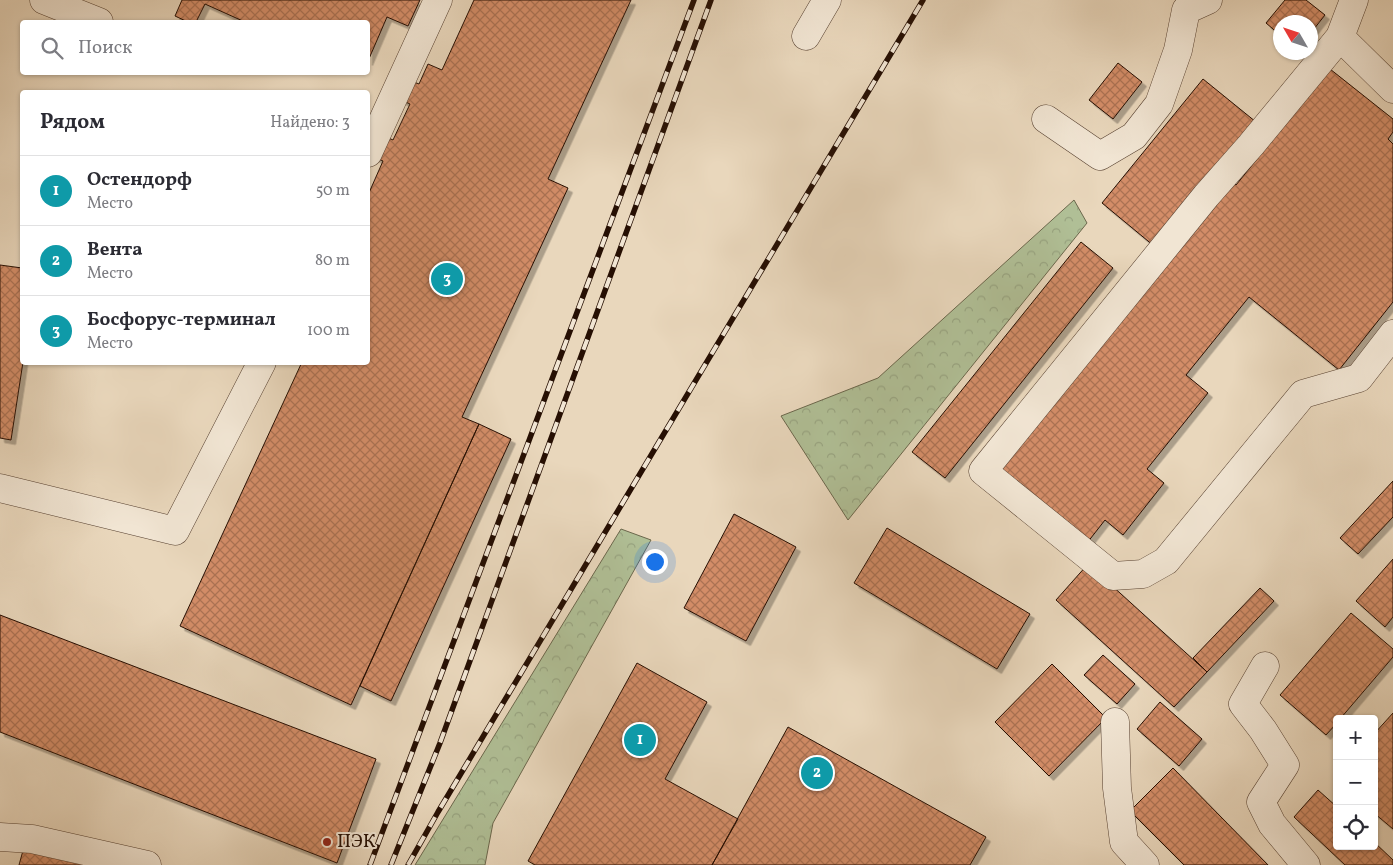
<!DOCTYPE html>
<html lang="ru">
<meta charset="utf-8">
<style>
:root{--surface:#fff;--page:#f2f2f3;--text:#2b2b33;--muted:#7c7c81;--line:#e1e1e2;--accent:#1a73e8}
body{margin:0;font-family:Vollkorn,serif;background:var(--page);color:var(--text)}
.controls{position:absolute;right:15px;bottom:15px;display:grid;overflow:hidden;border-radius:5px;box-shadow:0 1px 4px #0004}
.controls button{width:45px;height:45px;display:grid;place-items:center;padding:0;border:0;border-bottom:1px solid var(--line);background:var(--surface);color:var(--text);font:25px sans-serif}
.compass{position:absolute;left:1273px;top:15px;width:45px;height:45px;border-radius:50%;background:var(--surface);box-shadow:0 1px 4px #0004;rotate:309deg}
.you{position:absolute;left:654px;top:561px;width:18px;height:18px;margin:-12px;border:4px solid #fff;border-radius:50%;background:#1a73e8;box-shadow:0 0 0 8px #1a73e833}
.badge{display:grid;place-items:center;width:32px;height:32px;border-radius:50%;background:var(--accent);color:#fff;font-size:16px;font-weight:700}
.pin{position:absolute;translate:-50% -50%;border:2px solid #fff;box-shadow:0 1px 5px #0006}
.list{margin:0;padding:0;list-style:none}
h2{display:flex;justify-content:space-between;align-items:center;height:65px;margin:0;padding:0 20px;font-size:21px}
h2 small{font-size:16px;font-weight:400;color:var(--muted)}
.list li{display:grid;grid-template-columns:32px 1fr auto;gap:15px;align-items:center;box-sizing:border-box;height:70px;padding:0 20px;border-top:1px solid var(--line)}
.list b{display:block;font-size:19px;white-space:nowrap}
.list p{margin:0;font-size:16px;white-space:nowrap;color:var(--muted)}
.list em{font-size:16px;font-style:normal;color:var(--muted)}
.icon{flex:none;width:28px;height:28px;fill:none;stroke:currentColor;stroke-width:2;stroke-linecap:round;stroke-linejoin:round}
.map{position:relative;flex:none;width:1393px;height:865px;overflow:hidden}
.search{position:absolute;background:var(--surface);box-shadow:0 1px 4px #0004;left:20px;top:20px;width:350px;height:55px;display:flex;align-items:center;gap:12px;box-sizing:border-box;padding:0 18px;border-radius:5px;color:var(--muted);font-size:19px}
.panel{position:absolute;background:var(--surface);box-shadow:0 1px 4px #0004;left:20px;top:90px;width:350px;height:275px;border-radius:5px}
.map>svg:first-child{display:block}
.forest{fill:url(#forest-crowns);stroke:#6b674c}
.building{fill:url(#building-cross-hatch);stroke:#260f03;filter:url(#shadow)}
.lines{fill:none;stroke-linecap:round;stroke-linejoin:round}
.minor-casing{stroke:#574131;stroke-width:29}
.minor{stroke:#f1e5d3;stroke-width:28}
.rail-casing{stroke:#260f03;stroke-width:5.5}
.rail{stroke:#f1e5d3;stroke-width:4;stroke-dasharray:11;stroke-linecap:butt}
.poi-dot{fill:#8f2418;stroke:#f1e5d3;stroke-width:2}
.labels{text-anchor:middle;dominant-baseline:central;stroke-width:4;stroke-linejoin:round;paint-order:stroke}
.poi-label{font-size:19px;fill:#260f03;stroke:#f1e5d3;text-anchor:start}
</style>
<div class="map">
<svg width="1393" height="865" viewBox="0 0 1393 865">
<defs>
<pattern id="forest-crowns" width="20" height="18" patternUnits="userSpaceOnUse" patternTransform="scale(1.25)"><rect width="20" height="18" fill="#b0bf96"/><path d="M2 6a3 3 0 1 1 6 0M12 15a3 3 0 1 1 6 0" fill="none" stroke="#97a380"/></pattern>
<pattern id="building-cross-hatch" width="8" height="8" patternUnits="userSpaceOnUse" patternTransform="scale(1.25)"><rect width="8" height="8" fill="#d38d67"/><path d="M0 0l8 8M0 8l8-8" fill="none" stroke="#ab7253"/></pattern>
<filter id="shadow"><feDropShadow dx="4.5" dy="4.5" stdDeviation="0" flood-color="#0004"/></filter>
</defs>
<rect width="100%" height="100%" fill="#e9d7bc"/>
<filter id="stains"><feTurbulence type="fractalNoise" baseFrequency=".004" numOctaves="4"/><feColorMatrix values="0 0 0 0 .2 0 0 0 0 .09 0 0 0 0 .02 0 0 0 .5 -.17"/></filter>
<radialGradient id="worn" r=".72"><stop offset=".6" stop-color="#630" stop-opacity="0"/><stop offset="1" stop-color="#630" stop-opacity=".3"/></radialGradient>
<path class="forest" d="M1074,200L1087,223L848,520L781,416L878,378Z
M621,529L651,540L493,823L485,865H415Z"/>
<path class="building" d="M182,0H420L408,26L387,17L368,61V22H245L205,4L196,22H188L175,16Z
M474,0H631L548,179L568,188L462,417L479,424L351,705L180,626L302,362H368V195L383,161L374,157L384,136L393,140L410,104L401,100L409,80L419,84L428,64L442,70Z
M1285,0H1306L1325,15L1310,34V22H1280V35L1266,23Z
M1118,63L1142,82L1113,119L1089,100Z
M1330,69L1393,119V132L1388,139L1393,144V302L1339,370L1249,297L1186,375L1208,393L1147,469L1164,483L1123,535L1105,520L1087,543L994,468L1227,178L1236,185Z
M1203,79L1256,122L1154,246L1102,203Z
M1081,242L1113,268L945,478L912,452Z
M0,265L22,268L23,362L11,440L0,438Z
M479,424L511,439L391,701L360,686Z
M1393,481V517L1358,554L1340,538Z
M734,514L796,547L746,641L684,608Z
M887,528L1030,614L997,669L854,583Z
M1393,559V617L1385,627L1356,601Z
M1088,564L1207,672L1174,707L1056,600Z
M1260,588L1274,601L1207,672L1193,658Z
M1351,613L1393,649V657L1340,719H1337V723L1326,735L1280,695Z
M0,615L376,759L337,863L0,732Z
M1103,655L1135,684L1117,704L1084,675Z
M637,663L707,702L665,779L738,819L712,865H535L528,861Z
M1052,664L1106,718L1049,776L995,722Z
M1160,702L1202,739L1179,766L1137,729Z
M1393,713V829L1374,813V734Z
M788,727L986,837L970,865H712Z
M1173,768L1268,865H1184L1130,811Z
M1318,790L1337,807V846H1374V842L1393,860V865H1345L1294,817Z
M24,847L95,865H19Z"/>
<g class="lines">
<defs>
<path id="minor" d="M44,0L99,22
M806,36L827,0
M1340,37L1354,0
M1393,89L1340,37L1251,145L1206,196L983,471L1113,576L1143,574L1166,561L1303,394L1359,378L1393,334
M1046,119L1100,156L1134,136L1159,104L1178,50L1186,10L1208,0
M368,153L438,0
M0,488L175,531L262,362
M1265,666L1243,704L1263,730L1285,765L1261,802L1272,824L1306,865
M1115,722L1117,788L1124,842L1145,865
M0,837L32,839L147,865"/>
</defs>
<use href="#minor" class="minor-casing"/>
<use href="#minor" class="minor"/>
<defs>
<path id="rail" d="M370,865L694,0
M391,865L440,743L711,0
M408,865L438,812L923,0"/>
</defs>
<use href="#rail" class="rail-casing"/>
<use href="#rail" class="rail"/>
</g>
<circle class="poi-dot" cx="327" cy="842" r="5"/>
<g class="labels">
<g class="poi-label">
<text x="337" y="842">ПЭК</text>
</g>
</g>
<rect width="100%" height="100%" filter="url(#stains)"/>
<rect width="100%" height="100%" fill="url(#worn)"/>
</svg>
<div class="controls">
<button>+</button>
<button>−</button>
<button><svg class="icon" aria-label="locate" viewBox="0 0 24 24"><circle cx="12" cy="12" r="6"/><path d="M12 2v4M12 18v4M2 12h4M18 12h4"/></svg></button>
</div>
<svg class="compass" viewBox="-18 -18 36 36"><path d="M0-13l5 13h-10z" fill="#e53935"/><path d="M0 13l5-13h-10z" fill="#7c7c81"/></svg>
<div class="you"></div>
<div class="pin badge" style="left:640px;top:740px;background:#0f9aa8">1</div>
<div class="pin badge" style="left:817px;top:773px;background:#0f9aa8">2</div>
<div class="pin badge" style="left:447px;top:279px;background:#0f9aa8">3</div>
<div class="search"><svg class="icon" aria-label="search" viewBox="0 0 24 24"><circle cx="10" cy="10" r="6"/><path d="M15 15l6 6"/></svg>Поиск</div>
<section class="panel">
<h2>Рядом<small>Найдено: 3</small></h2>
<ul class="list">
<li><span class="badge" style="background:#0f9aa8">1</span><div><b>Остендорф</b><p>Место</p></div><em>50 m</em></li>
<li><span class="badge" style="background:#0f9aa8">2</span><div><b>Вента</b><p>Место</p></div><em>80 m</em></li>
<li><span class="badge" style="background:#0f9aa8">3</span><div><b>Босфорус-терминал</b><p>Место</p></div><em>100 m</em></li>
</ul>
</section>
</div>
